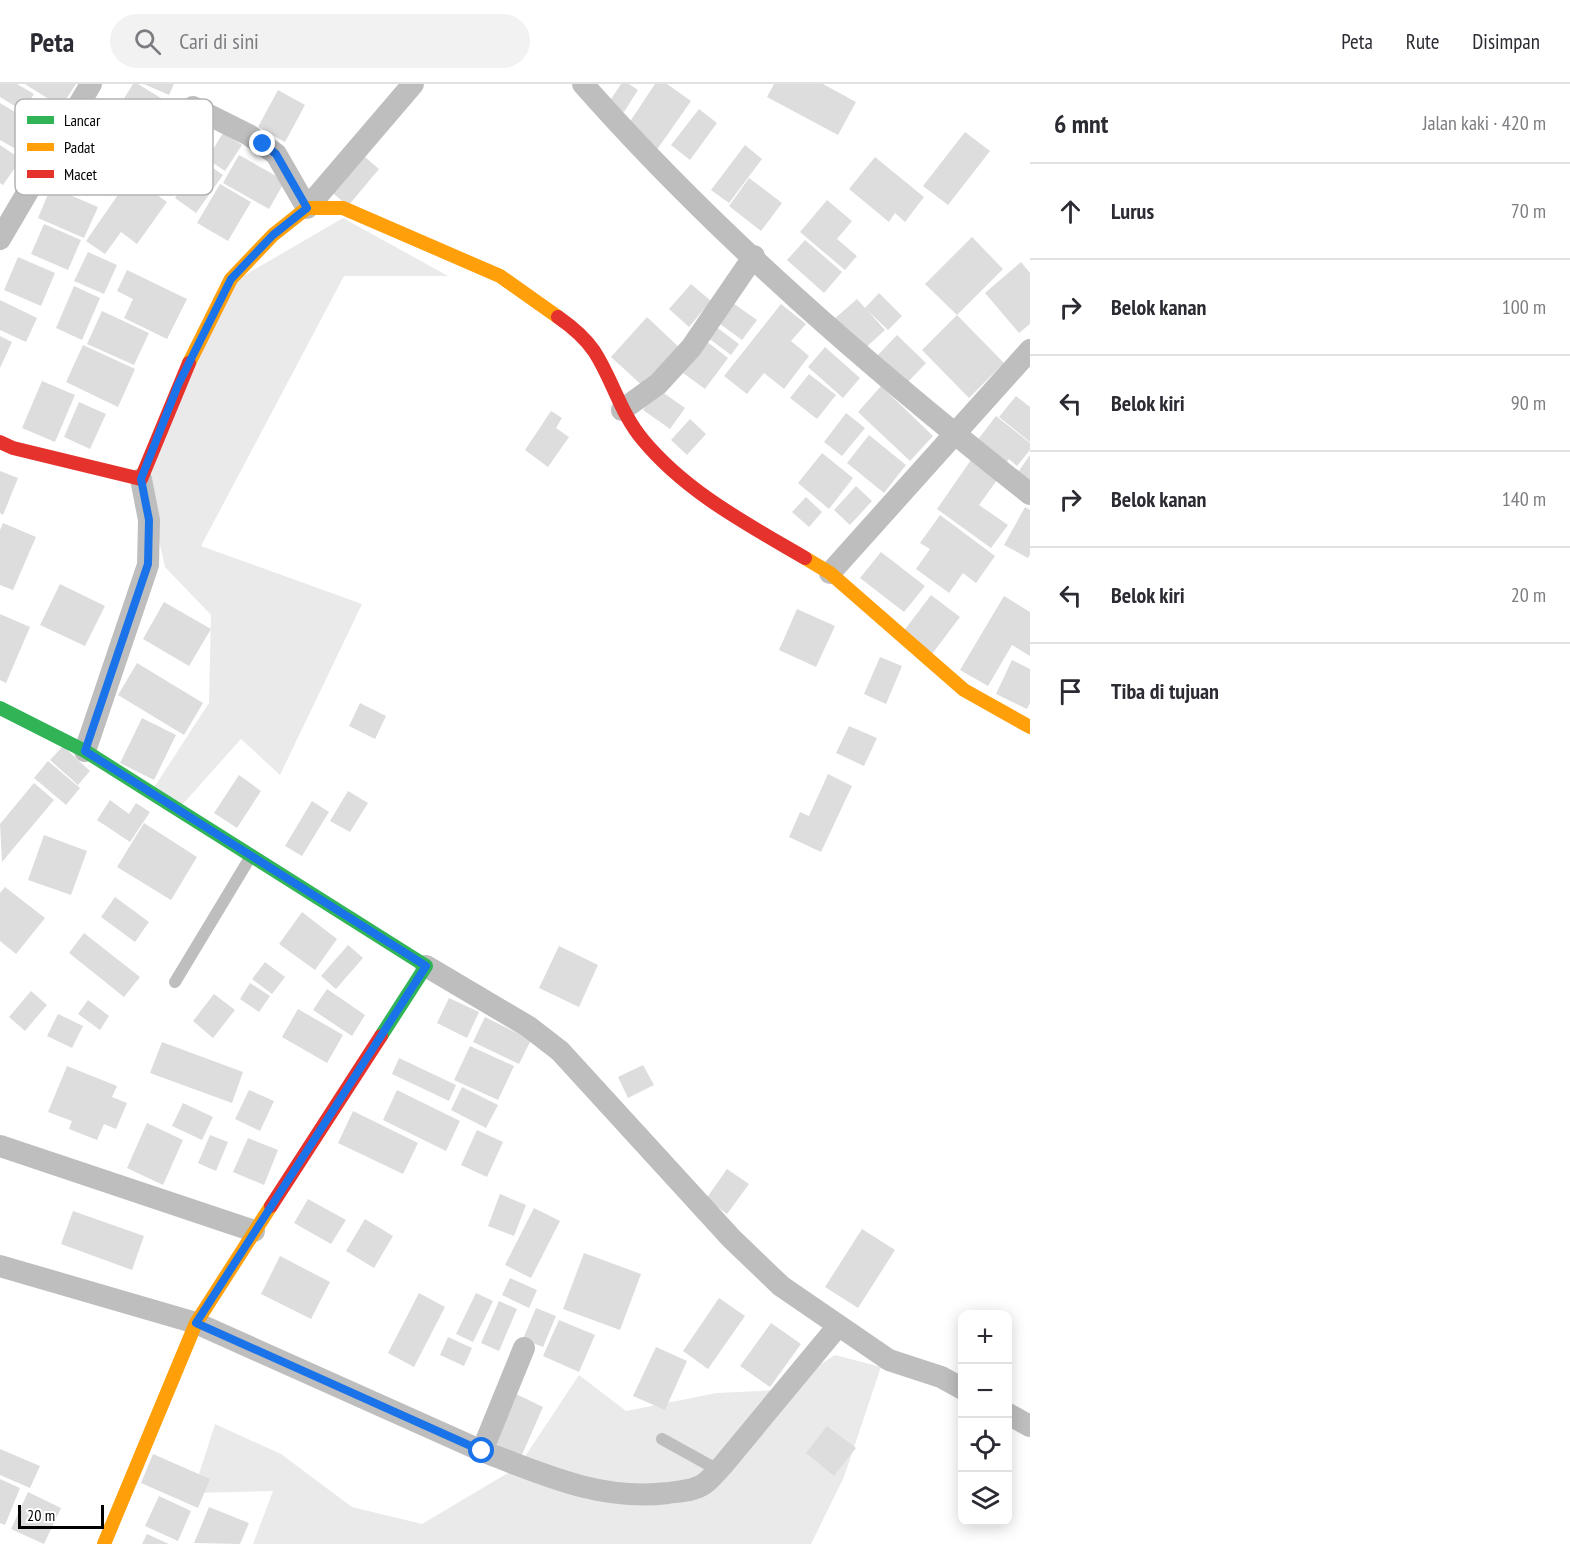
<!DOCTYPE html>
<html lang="id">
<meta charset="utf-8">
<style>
:root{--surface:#fff;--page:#f2f2f3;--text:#2b2b33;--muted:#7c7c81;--line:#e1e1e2}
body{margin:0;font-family:"PT Sans Narrow",sans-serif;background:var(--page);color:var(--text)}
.controls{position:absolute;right:18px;bottom:18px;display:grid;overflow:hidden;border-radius:12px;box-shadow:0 3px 15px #0003}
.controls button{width:54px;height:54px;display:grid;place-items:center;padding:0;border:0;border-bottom:2px solid var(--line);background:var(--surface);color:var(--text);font:30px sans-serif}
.scale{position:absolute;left:18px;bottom:15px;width:86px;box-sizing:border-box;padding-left:6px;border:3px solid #000;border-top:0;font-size:16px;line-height:21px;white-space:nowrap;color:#000;-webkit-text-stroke:4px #fff;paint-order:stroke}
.stop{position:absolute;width:18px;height:18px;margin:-14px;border:4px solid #1a73e8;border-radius:50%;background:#fff}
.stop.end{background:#1a73e8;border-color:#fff;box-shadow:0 2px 6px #0008}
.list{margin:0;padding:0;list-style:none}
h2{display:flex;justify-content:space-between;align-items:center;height:78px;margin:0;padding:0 24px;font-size:26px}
h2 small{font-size:20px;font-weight:400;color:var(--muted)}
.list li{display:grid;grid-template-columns:39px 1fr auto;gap:18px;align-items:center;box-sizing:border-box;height:96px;padding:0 24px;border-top:2px solid var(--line)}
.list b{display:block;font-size:22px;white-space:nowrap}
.list em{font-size:20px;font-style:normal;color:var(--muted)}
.icon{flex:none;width:33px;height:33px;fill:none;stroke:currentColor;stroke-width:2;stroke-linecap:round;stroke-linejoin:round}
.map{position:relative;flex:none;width:1030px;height:1460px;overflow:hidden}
header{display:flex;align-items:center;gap:36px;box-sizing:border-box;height:84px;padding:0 30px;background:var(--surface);border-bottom:2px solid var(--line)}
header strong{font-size:28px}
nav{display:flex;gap:33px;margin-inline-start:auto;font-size:21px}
.search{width:420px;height:54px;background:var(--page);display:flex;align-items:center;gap:15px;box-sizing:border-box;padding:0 21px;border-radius:33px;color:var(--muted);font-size:22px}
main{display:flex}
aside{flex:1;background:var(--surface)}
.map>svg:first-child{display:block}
.green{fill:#eaeaea}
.building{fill:#ddd}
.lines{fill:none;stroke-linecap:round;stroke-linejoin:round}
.lane{stroke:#bebebe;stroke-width:12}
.street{stroke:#bebebe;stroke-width:22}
.fast{stroke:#30b455;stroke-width:14}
.slow{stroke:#ff9f0a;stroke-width:14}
.jam{stroke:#e5322d;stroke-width:14}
.route{stroke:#1a73e8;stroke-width:8}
.key{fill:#fff;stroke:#b2b2b2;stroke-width:1.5}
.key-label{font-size:16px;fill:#000}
</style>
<header>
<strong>Peta</strong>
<div class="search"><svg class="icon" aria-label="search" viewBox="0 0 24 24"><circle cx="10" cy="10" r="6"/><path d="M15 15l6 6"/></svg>Cari di sini</div>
<nav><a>Peta</a><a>Rute</a><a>Disimpan</a></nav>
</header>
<main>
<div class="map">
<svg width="1030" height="1460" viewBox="0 0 1030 1460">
<rect width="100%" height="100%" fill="#fff"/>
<path class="green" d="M343,134L448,192H344L201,462L362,520L280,691L241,655L182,721L153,705L209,619L211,531L165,483L145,394L233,198Z
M835,1271L881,1283L844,1393L811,1460H253L273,1407L193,1409L215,1340L281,1370L352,1423L422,1440L518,1383L579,1291L626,1327L717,1309L780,1306Z"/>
<path class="building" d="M0,0H17L34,10L23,27L0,13Z
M25,0H76L61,23Z
M133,0H138L200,38L180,70L115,29Z
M144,0H174L169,11Z
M621,0H629L638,6L624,28L609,18Z
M655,0H667L691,17L656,67L625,45Z
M774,0H823L856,18L838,51L767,13Z
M278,6L305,21L285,58L258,43Z
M0,19L30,37L14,64L0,56Z
M699,25L717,39L690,76L671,61Z
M965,48L990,67L948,121L923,102Z
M223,49L242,61L225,87L207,75Z
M71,50L123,83L106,112L52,79Z
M0,61L21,75L3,101L0,99Z
M745,61L762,75L729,119L711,106Z
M359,68L379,85L348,122L328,105Z
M239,71L285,97L269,125L223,99Z
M875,73L924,113L905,138L895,129L889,138L849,105Z
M202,76L223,91L196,129L175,114Z
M131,92L167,118L137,160L121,148L105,170L86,157Z
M749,94L782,119L761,147L729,122Z
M220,100L251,118L228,157L197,139Z
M51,103L98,123L84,154L38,134Z
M827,116L852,137L837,155L857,172L845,186L800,148Z
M44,140L81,156L68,186L31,170Z
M972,153L1003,185L957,231L925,200Z
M805,156L842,188L824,209L787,176Z
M88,168L117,181L104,210L74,197Z
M18,173L55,189L41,222L4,206Z
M1021,178L1030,189V240L1019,249L985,209Z
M127,186L187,215L167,255L124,234L133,215L117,207Z
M691,200L711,217L689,243L669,225Z
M74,202L100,214L82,256L56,244Z
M879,209L902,232L888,246L867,226L885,246L861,268L833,236L857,215L865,224Z
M0,216L37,234L26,258L0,246Z
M730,217L757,236L742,256L716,237Z
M781,220L806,240L791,257L809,272L784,305L764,289L747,310L724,292Z
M102,227L149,249L134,281L87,260Z
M957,231L1004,279L969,314L922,266Z
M647,233L682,266L646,305L611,273Z
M715,242L739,260L731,271L707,253Z
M897,251L926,279L906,300L877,272Z
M0,252L12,258L0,284Z
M706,257L728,274L705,305L683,289Z
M83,261L135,285L118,323L66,298Z
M825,263L860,294L843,314L808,283Z
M809,290L836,311L817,335L790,314Z
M42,297L75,311L55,358L22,344Z
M881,302L933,352L910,377L858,328Z
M658,305L685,324L670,345L643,326Z
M1016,312L1030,323V358L999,333Z
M79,318L106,330L90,365L64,353Z
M551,327L562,334L556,344L569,353L548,383L525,366Z
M846,329L865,344L842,372L824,358Z
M996,332L1030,359V366L1017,382L1009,375L1001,385L973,362Z
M690,335L706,350L687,371L671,356Z
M869,351L906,381L884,409L847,379Z
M822,369L853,394L829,425L798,399Z
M1030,371V400L1016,391Z
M973,373L1000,392L979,421L1008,441L991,464L937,425Z
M0,387L18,394L3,431L0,429Z
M856,402L872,417L850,441L834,426Z
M806,413L822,428L809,443L792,428Z
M1025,423L1030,426V470L1028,474L1004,461Z
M940,431L995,472L976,499L963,489L949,509L916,485L930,465L920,459Z
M3,439L36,453L13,506L0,501V446Z
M881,468L925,502L904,528L860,494Z
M60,500L105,522L85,562L40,541Z
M931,511L960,533L932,570L903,548Z
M1004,512L1030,528V572L1012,561L988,602L960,586Z
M164,518L211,545L189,582L143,555Z
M797,525L835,542L816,583L779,566Z
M0,530L30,543L6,599L0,596Z
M880,573L902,582L886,620L864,610Z
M1012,576L1030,585V619L1027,625L996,610Z
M137,579L203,619L184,651L118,611Z
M360,619L386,632L375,655L349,642Z
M142,634L176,651L154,696L120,679Z
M849,642L877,654L864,682L836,669Z
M63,662L90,687L78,701L50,676Z
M48,677L80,704L66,721L34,694Z
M828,690L852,702L821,768L789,753L800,728L809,732Z
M239,691L261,707L237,744L214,729Z
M34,699L54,716L2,778L0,740Z
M348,707L368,719L350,748L330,737Z
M110,716L129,730L136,719L150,728L130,758L97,736Z
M312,717L329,728L302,772L285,762Z
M144,739L197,773L171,816L117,783Z
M44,751L87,767L71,811L28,796Z
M5,803L45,834L16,870L0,857V809Z
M115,813L149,838L135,858L101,833Z
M302,828L337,855L315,886L279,860Z
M84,849L140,893L124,913L69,869Z
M348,861L363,874L336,905L321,892Z
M559,862L598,881L579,923L539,904Z
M265,878L285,893L272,910L252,895Z
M250,899L270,912L259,928L240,915Z
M327,905L365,931L352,952L313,926Z
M31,907L47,921L25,947L9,933Z
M214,910L235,926L213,954L193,937Z
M449,914L479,928L467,954L437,939Z
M88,916L109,932L100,946L78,930Z
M298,925L343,951L327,979L282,953Z
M58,930L83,942L72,964L47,952Z
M485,933L531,956L519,980L473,958Z
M162,958L243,988L232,1019L150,989Z
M470,962L514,982L498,1016L454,996Z
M399,974L456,1001L449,1017L392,990Z
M643,981L654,1001L628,1014L618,993Z
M67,982L117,1002L112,1013L127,1019L116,1045L104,1040L97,1056L69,1045L72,1037L48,1028Z
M462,1003L498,1021L486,1044L451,1026Z
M249,1006L274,1017L260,1047L235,1035Z
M397,1006L460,1037L446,1067L383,1036Z
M183,1019L213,1033L202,1056L172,1042Z
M353,1027L418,1059L403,1090L338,1059Z
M147,1039L183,1056L163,1101L127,1084Z
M477,1046L503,1058L487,1093L461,1081Z
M210,1051L228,1058L216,1087L198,1079Z
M248,1054L278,1066L264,1101L233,1088Z
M727,1085L749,1100L727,1130L706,1115Z
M500,1110L526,1121L514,1152L488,1142Z
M308,1115L346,1136L331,1160L294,1139Z
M534,1124L560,1137L531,1194L505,1181Z
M73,1127L144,1152L132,1186L61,1160Z
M365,1135L393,1152L374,1184L346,1167Z
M862,1145L895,1166L858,1224L825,1203Z
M584,1169L641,1190L620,1246L563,1225Z
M280,1172L330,1198L311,1235L261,1210Z
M510,1194L537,1206L529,1224L502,1211Z
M419,1209L445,1223L414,1283L388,1269Z
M476,1209L493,1217L473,1258L456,1250Z
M719,1214L745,1232L708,1285L683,1267Z
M499,1217L517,1225L499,1267L481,1259Z
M536,1224L556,1232L543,1263L523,1255Z
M559,1236L595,1251L579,1288L543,1272Z
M771,1239L801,1260L770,1303L740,1282Z
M448,1253L472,1264L464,1282L440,1271Z
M656,1263L687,1277L665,1326L633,1312Z
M514,1309L543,1323L521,1373L492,1360Z
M827,1342L856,1364L834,1392L806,1369Z
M0,1365L40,1382L30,1404L0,1391Z
M153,1370L210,1395L198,1424L141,1399Z
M0,1395L20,1404L5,1441L0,1439Z
M28,1408L61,1424L44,1460L11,1445Z
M159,1412L191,1427L178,1457L145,1442Z
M209,1423L249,1439L240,1460L194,1459Z
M147,1450L169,1460H142Z"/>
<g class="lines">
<path class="lane" d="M175,898L251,772
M662,1355L718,1386"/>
<path class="street" d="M583,0C715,150 873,286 1030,410
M193,23L249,51L276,70L307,124L413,0
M0,155L91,0
M622,326L658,300L691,264L754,172
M830,489L1030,266
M85,667L148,481L149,436L141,395
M426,882L529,943L560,967L731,1154L781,1202L889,1276L941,1293L963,1305
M0,1062L254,1147
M0,1182L196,1239L482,1367L524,1264
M1008,1330L1030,1342
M482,1367C544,1391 601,1417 668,1409C680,1407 694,1407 704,1400C711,1395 717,1387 723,1381L838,1242"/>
<path class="fast" d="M0,624L85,667L426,882L381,952"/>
<path class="slow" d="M189,279L231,195L273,151L307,124H343L500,192L558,233
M805,474L830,489L964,606L1030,643
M104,1460L196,1239L271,1122"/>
<path class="jam" d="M558,233C571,242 585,254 594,267C613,296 620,329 643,356C686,408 747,440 805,474
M0,358L13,364L141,395L189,279
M271,1122L381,952"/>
</g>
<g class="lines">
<path class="route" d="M263,60L276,70L307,124L273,151L231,195L178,301L141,395L149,436L148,480L85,667L426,882L196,1239L482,1367"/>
</g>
<rect x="15" y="15" width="198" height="96" rx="9" class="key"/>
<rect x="27" y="32" width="27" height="8" fill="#30b455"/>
<rect x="27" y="59" width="27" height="8" fill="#ff9f0a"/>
<rect x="27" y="86" width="27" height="8" fill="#e5322d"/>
<g class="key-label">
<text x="64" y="42">Lancar</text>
<text x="64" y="69">Padat</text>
<text x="64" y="96">Macet</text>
</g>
</svg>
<div class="controls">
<button>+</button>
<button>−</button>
<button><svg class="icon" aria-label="locate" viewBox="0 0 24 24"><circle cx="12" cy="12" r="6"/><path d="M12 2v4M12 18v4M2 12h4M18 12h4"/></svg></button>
<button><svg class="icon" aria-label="layers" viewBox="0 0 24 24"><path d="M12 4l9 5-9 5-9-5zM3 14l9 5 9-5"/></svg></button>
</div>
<div class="scale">20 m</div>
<div class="stop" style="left:482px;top:1367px"></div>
<div class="stop end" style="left:263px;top:60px"></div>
</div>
<aside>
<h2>6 mnt<small>Jalan kaki · 420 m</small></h2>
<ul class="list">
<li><svg class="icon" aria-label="ahead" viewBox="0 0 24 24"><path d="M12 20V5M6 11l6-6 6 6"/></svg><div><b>Lurus</b></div><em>70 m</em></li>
<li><svg class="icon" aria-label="right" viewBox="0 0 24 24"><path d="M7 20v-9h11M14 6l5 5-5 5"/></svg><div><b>Belok kanan</b></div><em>100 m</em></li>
<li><svg class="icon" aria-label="left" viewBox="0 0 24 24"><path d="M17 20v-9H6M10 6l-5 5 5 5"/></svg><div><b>Belok kiri</b></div><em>90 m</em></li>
<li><svg class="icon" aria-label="right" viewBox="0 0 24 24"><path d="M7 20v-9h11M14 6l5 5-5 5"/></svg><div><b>Belok kanan</b></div><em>140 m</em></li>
<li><svg class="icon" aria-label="left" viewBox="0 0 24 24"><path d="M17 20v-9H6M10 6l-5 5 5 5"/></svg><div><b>Belok kiri</b></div><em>20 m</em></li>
<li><svg class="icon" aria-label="arrive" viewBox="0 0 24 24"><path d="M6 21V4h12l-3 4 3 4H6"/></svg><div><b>Tiba di tujuan</b></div></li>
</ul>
</aside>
</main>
